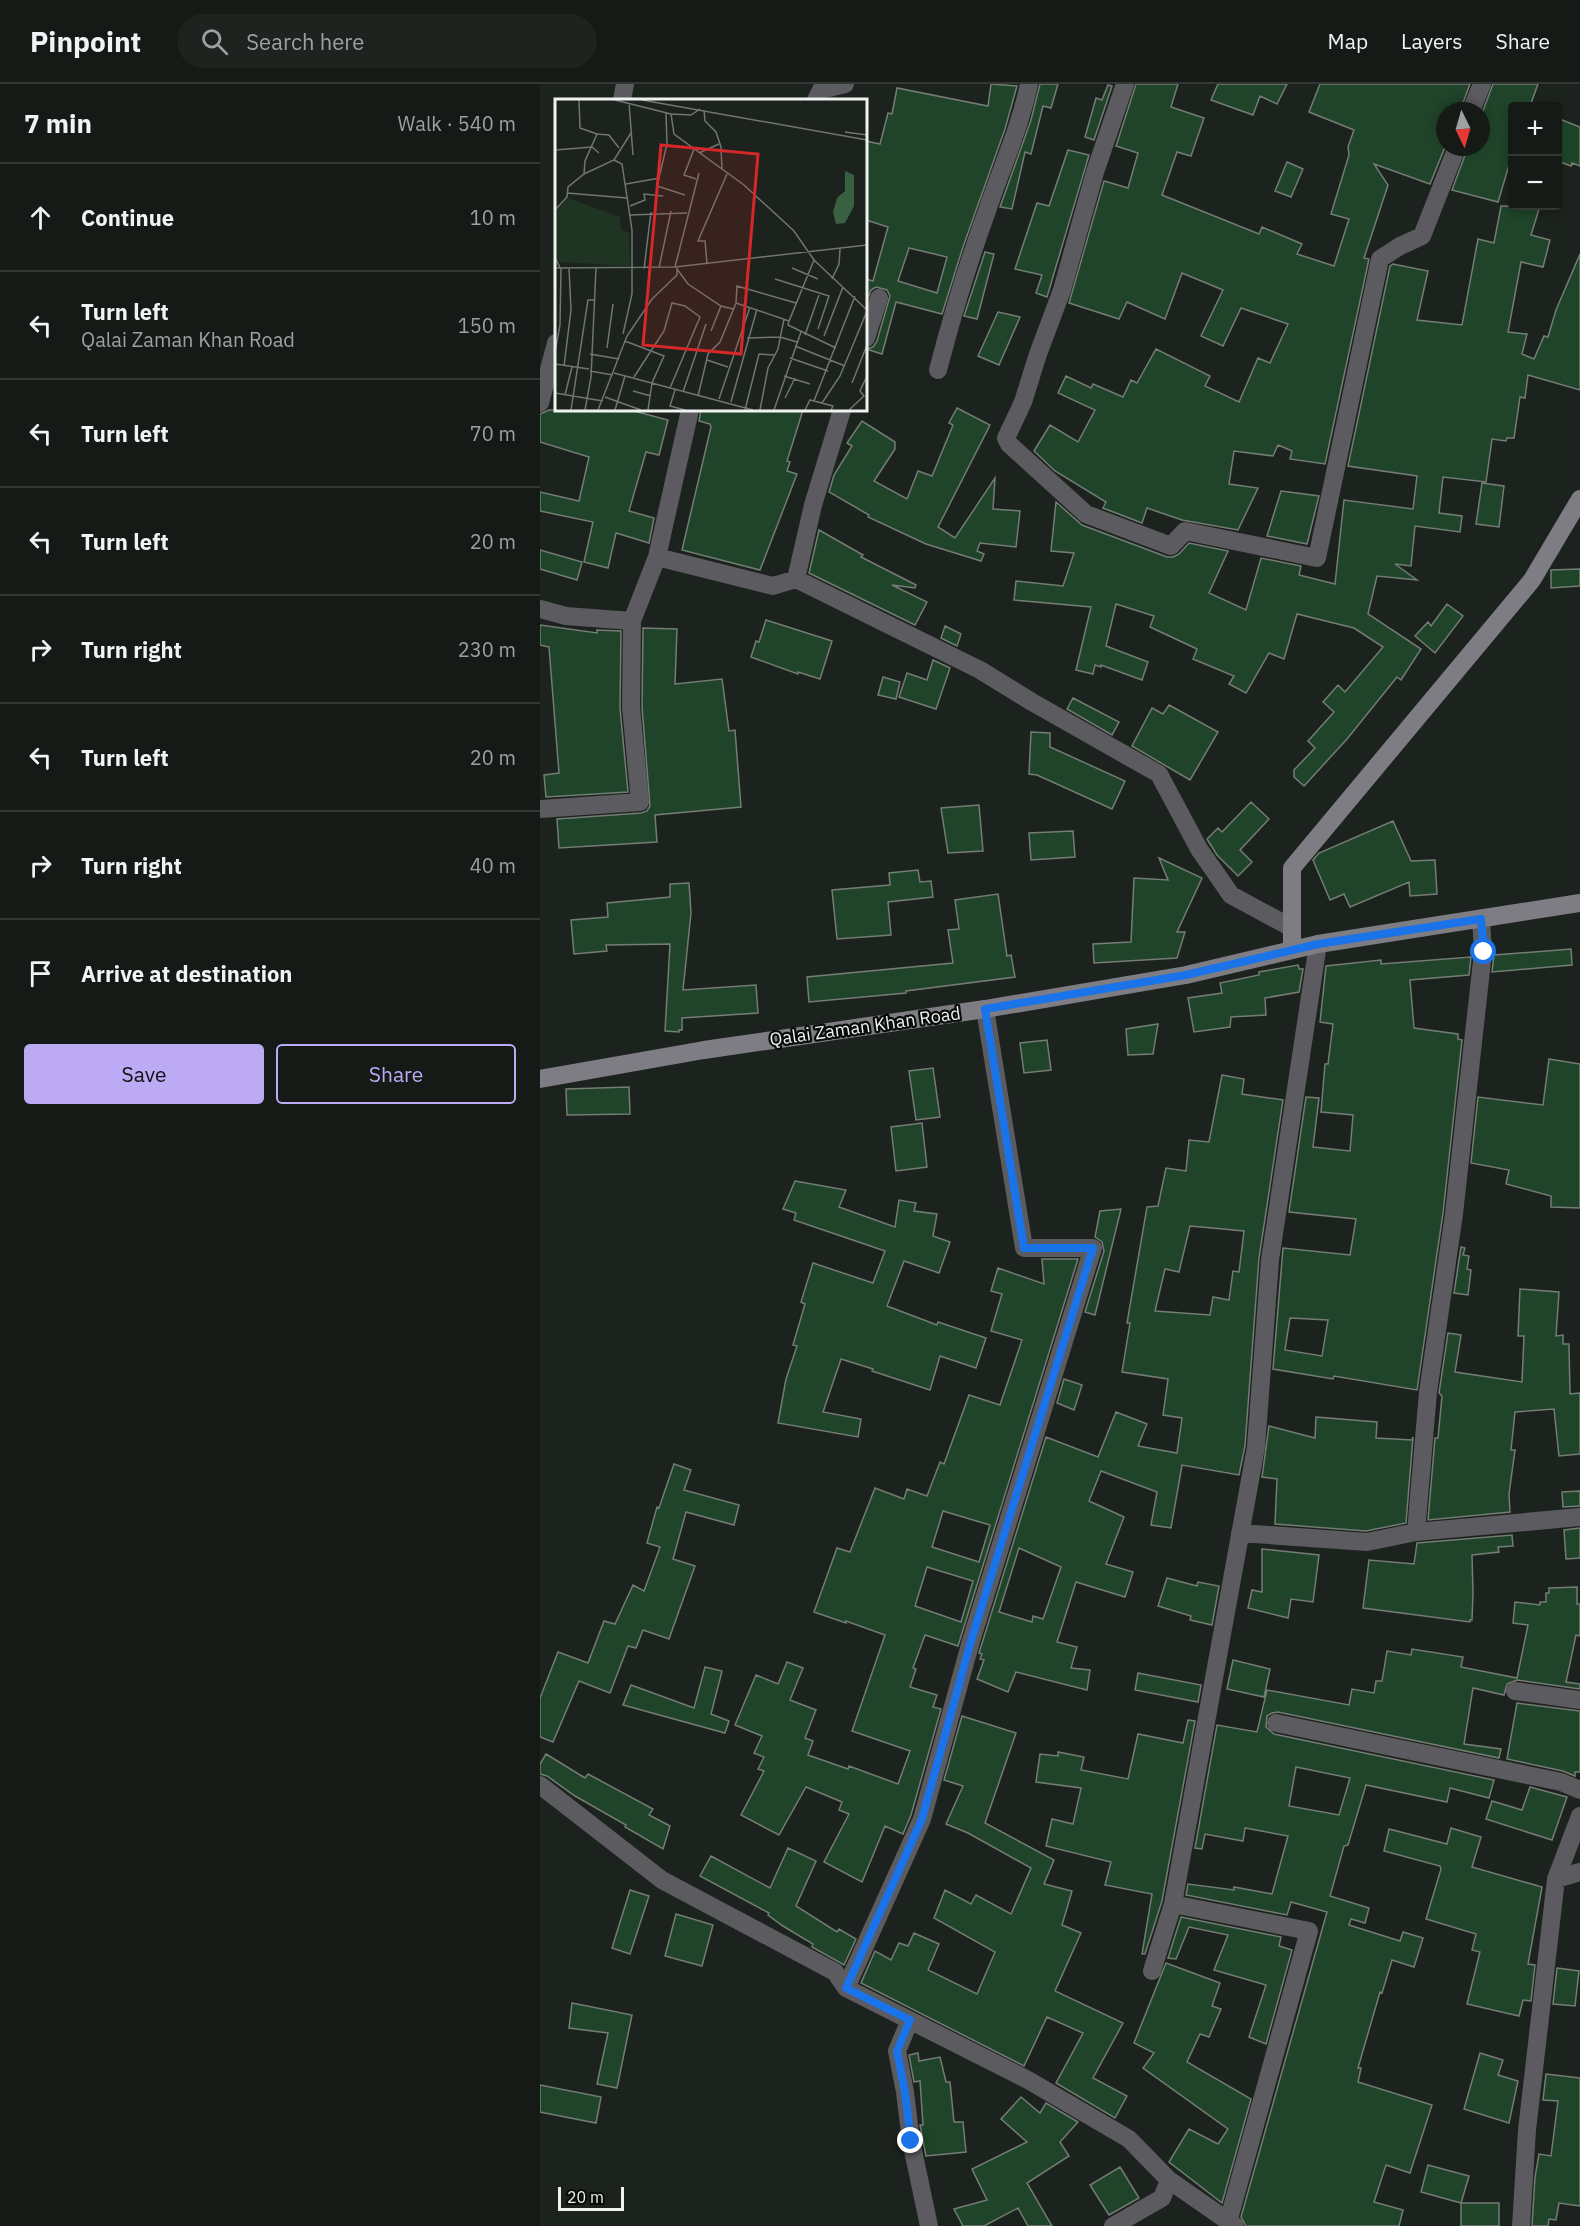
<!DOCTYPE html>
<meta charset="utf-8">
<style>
:root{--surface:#151a16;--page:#1e231f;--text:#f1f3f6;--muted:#9da1a1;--line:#343835;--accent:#bcaaf5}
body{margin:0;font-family:"IBM Plex Sans",sans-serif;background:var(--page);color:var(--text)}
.controls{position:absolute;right:18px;top:18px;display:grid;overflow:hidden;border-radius:6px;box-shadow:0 3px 9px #0003}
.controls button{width:54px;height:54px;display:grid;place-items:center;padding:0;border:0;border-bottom:2px solid var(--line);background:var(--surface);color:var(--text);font:30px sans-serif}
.compass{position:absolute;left:896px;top:18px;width:54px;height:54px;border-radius:50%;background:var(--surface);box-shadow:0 3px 9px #0003;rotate:175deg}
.scale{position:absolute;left:18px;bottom:15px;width:66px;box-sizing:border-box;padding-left:6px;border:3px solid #eef3ef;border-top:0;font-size:16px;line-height:21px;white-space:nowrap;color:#eef3ef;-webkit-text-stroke:4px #080b08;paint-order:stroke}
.stop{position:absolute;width:18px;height:18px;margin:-14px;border:4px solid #1a73e8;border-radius:50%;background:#fff}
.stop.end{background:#1a73e8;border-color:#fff;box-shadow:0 2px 6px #0008}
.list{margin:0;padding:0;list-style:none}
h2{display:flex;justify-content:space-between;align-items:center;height:78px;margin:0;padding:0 24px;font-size:26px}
h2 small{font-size:20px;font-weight:400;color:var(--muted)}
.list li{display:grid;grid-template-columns:39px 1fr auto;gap:18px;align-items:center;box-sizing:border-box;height:108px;padding:0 24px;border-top:2px solid var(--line)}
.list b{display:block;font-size:22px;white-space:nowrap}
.list p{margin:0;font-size:20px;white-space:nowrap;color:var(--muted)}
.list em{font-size:20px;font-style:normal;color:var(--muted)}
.actions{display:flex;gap:12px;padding:18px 24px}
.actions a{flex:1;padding:14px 0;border:2px solid var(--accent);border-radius:6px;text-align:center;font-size:21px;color:var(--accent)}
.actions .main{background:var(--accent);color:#111}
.icon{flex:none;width:33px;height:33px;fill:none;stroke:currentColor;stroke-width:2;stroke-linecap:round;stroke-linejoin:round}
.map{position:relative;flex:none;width:1040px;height:2142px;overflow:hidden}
header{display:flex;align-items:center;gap:36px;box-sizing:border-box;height:84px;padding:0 30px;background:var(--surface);border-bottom:2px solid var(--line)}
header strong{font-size:28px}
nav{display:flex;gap:33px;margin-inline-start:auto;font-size:21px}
.search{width:420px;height:54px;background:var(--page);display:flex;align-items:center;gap:15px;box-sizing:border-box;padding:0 21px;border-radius:33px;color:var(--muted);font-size:22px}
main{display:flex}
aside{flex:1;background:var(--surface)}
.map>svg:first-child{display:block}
.building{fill:#1f4429;stroke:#747c75;stroke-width:1.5;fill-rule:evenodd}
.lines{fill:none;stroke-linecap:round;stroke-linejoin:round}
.street{stroke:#5c5b5f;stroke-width:18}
.secondary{stroke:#7e7d83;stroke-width:18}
.route{stroke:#1a73e8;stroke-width:8}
.labels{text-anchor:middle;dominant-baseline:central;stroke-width:4.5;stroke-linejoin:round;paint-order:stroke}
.street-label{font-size:18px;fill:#eef3ef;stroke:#080b08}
.inset-road{fill:none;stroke:#707671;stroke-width:1.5}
.view{fill:#d62828;fill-opacity:0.15;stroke:#d62828;stroke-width:3}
.inset-edge{fill:none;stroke:#eef3ef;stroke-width:3}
</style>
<header>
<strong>Pinpoint</strong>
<div class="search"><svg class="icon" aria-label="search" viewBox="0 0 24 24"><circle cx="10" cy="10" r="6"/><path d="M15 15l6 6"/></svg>Search here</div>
<nav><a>Map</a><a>Layers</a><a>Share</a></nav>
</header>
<main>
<aside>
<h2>7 min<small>Walk · 540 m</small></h2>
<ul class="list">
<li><svg class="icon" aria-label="ahead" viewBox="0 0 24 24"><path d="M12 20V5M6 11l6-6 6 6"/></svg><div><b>Continue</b></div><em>10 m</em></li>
<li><svg class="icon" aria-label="left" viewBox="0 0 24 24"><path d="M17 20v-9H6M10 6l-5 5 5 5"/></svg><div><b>Turn left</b><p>Qalai Zaman Khan Road</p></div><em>150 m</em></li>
<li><svg class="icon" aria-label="left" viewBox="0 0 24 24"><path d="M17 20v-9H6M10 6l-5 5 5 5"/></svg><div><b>Turn left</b></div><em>70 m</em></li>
<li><svg class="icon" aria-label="left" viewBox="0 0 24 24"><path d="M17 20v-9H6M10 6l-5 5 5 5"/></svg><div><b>Turn left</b></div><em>20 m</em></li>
<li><svg class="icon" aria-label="right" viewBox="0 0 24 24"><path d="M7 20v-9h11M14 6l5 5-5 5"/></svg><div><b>Turn right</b></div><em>230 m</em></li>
<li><svg class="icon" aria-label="left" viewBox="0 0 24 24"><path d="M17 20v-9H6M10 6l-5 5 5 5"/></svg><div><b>Turn left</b></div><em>20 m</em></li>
<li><svg class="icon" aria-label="right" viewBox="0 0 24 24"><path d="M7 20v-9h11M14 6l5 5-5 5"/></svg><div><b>Turn right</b></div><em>40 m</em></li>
<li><svg class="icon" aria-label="arrive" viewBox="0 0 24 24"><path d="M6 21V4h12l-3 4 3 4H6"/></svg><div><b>Arrive at destination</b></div></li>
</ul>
<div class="actions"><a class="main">Save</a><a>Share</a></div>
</aside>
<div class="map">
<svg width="1040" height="2142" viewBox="0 0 1040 2142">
<rect width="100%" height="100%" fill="#1c221d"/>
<path class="building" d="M451,0L477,2L465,45L423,163L402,230L356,218L342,270L326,265L333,263L337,257L350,212L347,206L336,203L331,206L326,219V195L333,197L348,143L326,136V57L340,60L348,29L352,30L357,4L448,22ZM369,164L407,173L397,209L358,197Z
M500,0H518L511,24L503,22L491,70L485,68L472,125L460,123L491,36Z
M596,0H638L631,23L664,34L651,72L637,68L622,111L719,150L722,143L762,160L757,170L794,182L809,135L791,130L809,71L808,63L814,46L769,28L780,0H930L920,27H905V63L890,100L834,80L848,101L824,174L829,175L785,380L750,375L752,367L738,361L733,372L694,367L689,400L718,404L698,446L642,436L607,424L602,439L563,424L566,418L515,387L494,367L510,341L538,358L555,326L518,309L526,292L551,304L553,300L583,313L591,296L597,299L616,265L670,292L665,302L699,318L718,274L730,279L748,240L701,224L683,262L661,252L683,206L642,189L625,235L587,218L579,235L529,219L564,97L588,104L598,69L576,62Z
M678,0H747L737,20L720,12L713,31L671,16Z
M953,0H998L990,22H972V71L958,118L912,106L928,63H941V32Z
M568,1L572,2L554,56L545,53L556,14L562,16Z
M1017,34L1040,43V82L1032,79L1031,82L1017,77Z
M528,66L549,71L507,213L496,209L502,191L475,185L497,119L509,122Z
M747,78L763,85L751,113L735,107Z
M961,122H1000L991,151L1010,156L1003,183L981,178L968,248L987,250L982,270L994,275L1004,252L1008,253L1016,226L1040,170V306L988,291L985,314L980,313L974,354H967L966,357L952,355L946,398L903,393L899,429L922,432L920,448L875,442L871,482L855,480L877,496L837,492L828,530L881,565L861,596L857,593L807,655L764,702L754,693V686L775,664L768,657L794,628L783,618L798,601L805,608L843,563L814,544L757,530L744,575L729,569L706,609L689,600L694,592L653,575L657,565L610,543L614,532L576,520L566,562L608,578L602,596L561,581V583L555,581L553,590L536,586L551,523L474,516L476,497L523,502L534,469L511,467L516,418L542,441L627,473H633L639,470L649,459L688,467L669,509L706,526L721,474L761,482L759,491L795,500L804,416L873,425L877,392L808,382L850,182L853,180L888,187L877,236L922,241L938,155L954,159Z
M445,168L454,170L437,235L424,232Z
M458,228L480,233L459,281L438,272Z
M417,324L450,341L398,443L415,454L455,394L453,425L480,427L476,463L440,459L437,467L444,470L441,477L386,460L328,433L329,431L289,408L294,391L312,362L307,359L322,337L355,358V365L334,397L367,415L378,387L392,392L413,341L409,339Z
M9,326H90L128,336L119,371L106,368L89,427L114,434L109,459L76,449L68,484L44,478L53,438L0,427V408L39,417L49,373L0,358V330Z
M161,326H263L247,377L250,378L247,387L257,390L220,486L142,466L171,343L170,340L159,337Z
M942,399L964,402L959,443L936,440Z
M741,407L779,412L767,460L727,452Z
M279,446L323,471L321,473L376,501L375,504L352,501L387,518L375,541L269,489Z
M0,466L42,478L37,496L0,485Z
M1040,485V502L1011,504V486Z
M907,520L923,532L895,569L875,552L888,538L891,542Z
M226,536L292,557L280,595L258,588V590L211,573L216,557L219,558Z
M0,541L57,549V546L81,547L80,624L88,708L6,713L4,691L19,689L9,563L0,561Z
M405,542L421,550L417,562L401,554Z
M103,544L137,545L135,600L182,595L189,647L195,646L201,723L115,731L117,758L19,764L17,735L101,729L107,727L110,722L102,623Z
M393,576L410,584L396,625L359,613L367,589L387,596Z
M343,593L360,598L356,615L338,611Z
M533,614L579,638L572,651L527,625Z
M629,621L678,648L650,696L592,662L612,624L623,630Z
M491,648L510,649V663L585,697L572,725L497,691L489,690Z
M711,718L729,735L700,766L712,778L698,792L677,771L667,755L678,744L682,748Z
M439,721L443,767L408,769L401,724Z
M853,737L871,777L895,776L897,810L870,812L869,798L810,823L804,810L790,816L773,776L779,769Z
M533,747L535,773L491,776L489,749Z
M619,774L662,794L637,848H645L637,874L554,879L553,860L591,858L594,794L628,796Z
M378,786L380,798L391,797L393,813L348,818L351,851L297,855L292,806L350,801L349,789Z
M149,799L151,829L143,906L216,901L218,929L142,934V946H139V948L125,947L130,860L66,861L67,867L34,870L31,836L68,833L67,819L130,813V800Z
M458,810L467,872L471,871L475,893L366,907V909L269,918L267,893L413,879L408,846L419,845L415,816Z
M1031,865L1032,881L952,888L954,871Z
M931,873L929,891L870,896L874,944L918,950V955L922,956L903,1129L877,1306L794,1292L793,1295L733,1285L743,1164L810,1171L816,1135L749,1128L766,1013L779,1014L773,1063L810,1067L813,1031L781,1028L785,980H788L793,940L780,938L786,882L841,876V880ZM750,1234L788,1236L782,1272L745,1266Z
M758,881L759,885H763L759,908L725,914L726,931L691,933L690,943L654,948L648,914L682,909L680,899L719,891V888Z
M618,940L613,970L588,971L586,945Z
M507,956L511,986L484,989L480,959Z
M1009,975L1040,980V1124L1011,1123V1112L966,1100L969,1086L931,1079L938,1013L1003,1021Z
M393,984L400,1033L376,1036L369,987Z
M682,991L704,995L702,1010L743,1016L719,1174L705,1362L699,1391L642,1381L631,1444L611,1441L617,1408L561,1387L549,1417L584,1433L566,1480L593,1488L585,1513L536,1498L517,1558L537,1563L531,1584L550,1586L547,1606L476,1588L468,1608L437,1595L444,1576L440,1575L442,1570L439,1569L506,1353L558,1373L576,1328L607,1340L598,1362L637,1369L642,1334L623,1331L628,1295L582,1288L590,1239H587L607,1123L618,1122L626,1084L646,1087L649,1056L669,1058ZM650,1142L704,1147L699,1188L693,1187L689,1216L673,1213L670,1231L615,1227L625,1185L639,1188ZM479,1464L521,1483L503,1535L493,1532L492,1538L459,1528Z
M89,1003L90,1030L27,1031L26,1005Z
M382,1039L387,1083L356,1087L351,1043Z
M255,1097L306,1106L299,1123L355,1143L359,1116L376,1119L374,1127L397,1130L393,1152L410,1158L399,1189L364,1177L347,1222L397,1241L398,1238L446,1254L436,1284L400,1272L390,1306L332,1287L333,1285L301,1275L283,1328L321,1335L318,1353L238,1339L246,1295L257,1262L253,1261L265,1220L261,1218L273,1179L333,1199L345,1167L254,1136L256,1129L243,1125Z
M581,1125L555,1231L545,1228L564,1167L562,1158L555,1153L560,1127Z
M921,1163L925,1164L923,1171L929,1172L927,1185L931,1186L928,1211L914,1209Z
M502,1175H538L418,1562L385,1551L373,1584L376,1585L370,1603L397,1611L393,1623L401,1625L371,1731L363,1750L345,1742L322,1798L284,1778L309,1730L299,1726L302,1718L266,1703L239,1751L201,1731L224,1687L218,1685L224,1673L214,1669L222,1652L195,1641L216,1591L238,1600L247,1578L263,1584L250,1616L276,1626L265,1654L273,1657L268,1671L308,1685L309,1682L358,1700L370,1667L312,1647L345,1551L306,1537V1539L274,1528L297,1464L310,1468L335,1404L364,1415L367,1405L387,1412L400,1378L404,1380L429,1311L460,1321L482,1256L451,1247L462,1210L451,1207L458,1184L504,1200ZM403,1427L450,1441L439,1478L392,1463ZM387,1483L433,1497L421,1538L375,1522Z
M980,1205L1019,1208L1016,1252L1023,1251V1260H1029L1030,1310L1040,1309V1370L1019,1372L1014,1325L975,1328L971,1366H975L969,1410L970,1428L888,1436L895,1354H898L902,1312L899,1309L908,1249L921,1251L915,1288L982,1298L984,1252H978Z
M524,1295L542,1301L534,1326L517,1319Z
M776,1333L837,1338L836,1354L872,1356L873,1353L866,1439L826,1447L735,1440L737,1395L722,1393L729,1342L775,1354Z
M134,1380L151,1386L144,1406L199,1421L194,1441L146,1428L133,1475L155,1482L129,1555L103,1546L96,1564L88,1562L70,1609L39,1597L13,1658L0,1653V1614L18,1568L48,1579L64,1537L75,1540L93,1501L104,1507L120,1463L107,1459L117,1423L119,1424Z
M1040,1407V1422L1023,1423L1022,1408Z
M1040,1444V1474L1026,1475L1024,1446Z
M972,1451L973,1462L958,1463L959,1468L932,1471L933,1509L932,1536H930V1538L823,1524L829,1476L874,1480L877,1459Z
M722,1465L779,1471L773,1518L751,1515L748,1534L708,1524L712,1506L722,1508Z
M627,1494L657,1502L658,1498L679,1502L672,1541L650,1536L651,1532L618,1522Z
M1037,1503V1520H1040V1552L1036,1551L1026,1598L1040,1600V1605L977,1596L967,1600L964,1611L933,1604L924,1660L961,1665L959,1674L738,1628L732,1629L727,1632L726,1643L734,1650L954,1696L949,1714L910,1704L907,1718L826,1701L808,1761L804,1762L790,1812L829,1824L825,1839L811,1835L809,1841L860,1857L863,1848L883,1854L874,1883L852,1876L842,1909L840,1908L818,1984H821L818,1998L892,2021L870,2089L846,2081L834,2118L863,2126L859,2142H706L701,2133L787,1828L751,1818L747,1831L646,1811L648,1800L694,1806V1803L732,1810L748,1752L705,1744L703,1757L665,1750L662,1765L655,1764L677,1641L717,1648L727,1606L809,1621L812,1605L834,1609L836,1597H842L847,1567L871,1571L872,1565L923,1573L921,1583L977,1594L988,1541L973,1539L975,1518L1000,1521V1518H1006V1509H1009V1504ZM756,1683L810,1694L799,1731L749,1722Z
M693,1576L730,1585L724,1613L687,1605Z
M165,1583L182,1587L171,1630L189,1637L185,1649L83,1621L91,1601L154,1624Z
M598,1589L661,1601L658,1618L595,1606Z
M977,1619L1040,1627V1688H1035V1692L1023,1687L967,1675Z
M422,1632L476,1649L445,1739L514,1776L504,1800L532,1807L522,1841L541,1849L515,1907L583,1939L553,1994L587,2012L575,2034L516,1999L543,1949L507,1933L484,1982L321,1899L335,1867L351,1876L359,1859L368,1862L374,1849L399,1860L388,1886L437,1910L455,1868L394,1834L405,1806L431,1820L436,1811L471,1830L491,1784L428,1749L406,1740L423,1702L404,1696Z
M648,1636L655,1637L622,1817L605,1870H602L612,1810L565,1801L571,1778L506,1762L512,1735L533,1740L541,1704L496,1698L500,1670L518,1672V1668L544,1673L541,1686L588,1695L598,1650L643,1659Z
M6,1670L45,1694L48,1690L113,1725L109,1731L130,1742L123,1765L85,1743L86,1741L35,1712L7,1692L0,1690V1680Z
M990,1703L1027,1713L1012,1756L946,1735L952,1717L982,1726Z
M911,1744L941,1753L932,1783L1002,1803L988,1880L995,1881L991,1917L983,1916L979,1932L927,1920L940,1868L932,1866L936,1850L886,1835L901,1785L900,1782L844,1767L849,1745L907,1760Z
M248,1764L276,1777L256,1822L297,1848L299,1845L316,1855L304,1881L272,1863L273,1860L243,1842L228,1831L229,1829L160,1792L171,1772L230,1804Z
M90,1806L109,1812L90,1870L72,1864Z
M136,1830L173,1841L162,1882L125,1872Z
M641,1833L741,1853L739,1862L752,1866L726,1960L709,1953L726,1901L674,1886L688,1851L649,1843L636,1875L628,1874Z
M626,1879L680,1899L672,1922L681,1925L669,1953L660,1950L647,1978L711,2015L682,2119L629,2078L649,2045L678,2060L688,2045L603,1984L614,1969L594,1959Z
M1017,1884L1039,1887L1035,1922L1013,1920Z
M32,1919L92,1931L77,2004L57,2000L68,1949L29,1944Z
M378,1969L379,1977L400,1973L406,1998H410L414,2038H423L426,2068L386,2072L380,2041H383L380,1997L374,1998L369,1971Z
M940,1969L963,1976L958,1991L978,1997L969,2039L924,2025Z
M1006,1990L1040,1994V2122L1019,2119L1016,2136L1009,2135L1008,2142H992L995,2093L999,2070L1011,2072L1018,2017L1003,2016Z
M0,2001L61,2013L56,2039L0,2028Z
M481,2013L500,2029L506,2019L538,2038L520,2058L529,2072L487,2099L512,2142H488L478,2124L444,2142H423L414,2125L447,2116L432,2085L487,2058L461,2035Z
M888,2081L929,2092L921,2119L881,2108Z
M580,2083L599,2114L569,2131L550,2101Z
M921,2119H959V2142H921Z"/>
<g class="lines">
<path class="street" d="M585,0L555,88L522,206L498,270L483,318L466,354L469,360L546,430L631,462L645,447L777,474L840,175L860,162L882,152L917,63
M82,16L85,0
M276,16L281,6L305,0
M931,27L942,0
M326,254L339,214
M398,286C412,232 428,179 447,127C461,85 480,44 489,0
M0,319L16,259
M117,473L233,502L256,495L440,586L492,618L619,690L659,765L691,811L752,844
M256,495L273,421L302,326
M0,525L26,532L92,537
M0,725L100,718L91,623L92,537L117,473L150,326
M876,1448L888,1308L914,1130L943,868L941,835
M700,1449L827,1458L876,1448L1040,1433
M975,1607L1040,1616
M736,1639L1021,1698L1040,1706
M0,1701L122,1796L295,1888L306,1904L488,1996L589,2055L629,2096L695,2142
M1016,1795L1040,1788
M633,1820L769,1847L688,2138
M612,1887L633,1820L716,1363L730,1176L778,860
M306,1904L382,1735L431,1557L553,1164H484L445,925
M370,1936L357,1967L365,2008L371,2057L389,2142
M573,2142L622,2114L629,2096
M981,2142L987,2046L1016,1795L1040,1732"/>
<path class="secondary" d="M752,866V784L992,496L1040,415
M0,995L164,966L445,925L646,891L778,860L1040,819"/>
</g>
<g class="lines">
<path class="route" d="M371,2057L365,2008L357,1967L370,1936L306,1904L382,1735L431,1557L553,1164H484L445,925L646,891L778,860L941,835L944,868"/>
</g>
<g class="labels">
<g class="street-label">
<text transform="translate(325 942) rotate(-8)">Qalai Zaman Khan Road</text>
</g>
</g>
<g transform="translate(15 15)">
<rect width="312" height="312" fill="#1c221d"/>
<path d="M13,99L65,118L66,131L74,134L75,167L5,163L0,156V113Z" fill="#1f3423"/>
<path d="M290,72L299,76V107L290,124L281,125L278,113L282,99L290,92Z" fill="#3a6042"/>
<path class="inset-road" d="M24,1L25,29L42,35L30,62L29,75M60,1L116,15L136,16L145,10M87,1L312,41M74,4L78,56M149,11L150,22L161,33L166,48L167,71M111,14L112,45L102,87L130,96M116,15L119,35L189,86L239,132L259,161L312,211M290,33L312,36M42,35L54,36L64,49M139,50L129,76L141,80M0,51L37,48L44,54M144,54L164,45M59,61L67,65L77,131V195L68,235M71,85L105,79M12,94L72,99M75,107L90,101L89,95L108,97M0,111L12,98L13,88L29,75L59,61L76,34M75,116L132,114M0,158L6,171L5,226L0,253M152,165L150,142H143L172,75M120,168L144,74M0,169L120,168L312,146M104,169L116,112M237,169L263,180M89,170L96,113M122,170L133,185L166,207L178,210M220,180L274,197L263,230M277,180L284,165L285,150M181,204L234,222L259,161M234,222L233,226L281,249M156,232L166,207M250,236L264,196M269,237L288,188M192,239L225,238L242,243M70,242L109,257L97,284L93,311M240,247L290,267M52,249L58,205M35,255L64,260M235,259L273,272M152,261L173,268M0,265L34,270M9,267L16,211L14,169M35,272L58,276M59,274L198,311M229,277L255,285M79,278L109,232L117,204L130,207L145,218L115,289M297,284L312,246M120,291L115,307L130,311M78,292L96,297M128,293L151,225M0,294L48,302M10,296L17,268M143,297L153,255L165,243L181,204L182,187L241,204M50,298L86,311M230,299L240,279M164,300L195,208M259,302L300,197M176,303L202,210M267,304L285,277L312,212M16,311L33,201H40M30,311L36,278L41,169M43,311L72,237L97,200L122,176V168M60,311L70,277M190,311L204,255L219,256M205,311L213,269L223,250L229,220M219,311L246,233M250,311L255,301L278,307L276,311M294,311L309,297L305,292L312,277"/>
<path class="view" d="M106,46L203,55L186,255L88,246Z"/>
<rect width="312" height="312" class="inset-edge"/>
</g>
</svg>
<div class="controls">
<button>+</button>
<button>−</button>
</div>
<svg class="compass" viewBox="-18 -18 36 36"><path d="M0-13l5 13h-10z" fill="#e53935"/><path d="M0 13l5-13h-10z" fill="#9da1a1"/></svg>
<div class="scale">20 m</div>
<div class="stop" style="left:944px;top:868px"></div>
<div class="stop end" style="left:371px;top:2057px"></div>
</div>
</main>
